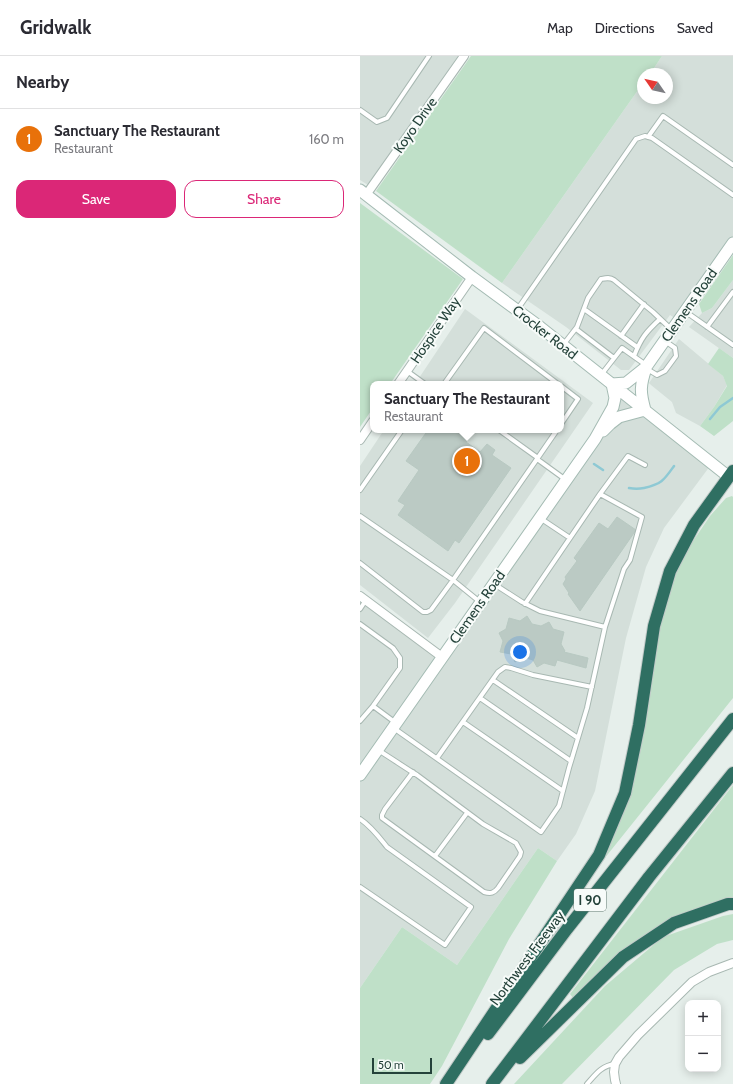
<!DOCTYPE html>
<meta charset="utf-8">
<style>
:root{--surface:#fff;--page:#f2f2f3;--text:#2b2b33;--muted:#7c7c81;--line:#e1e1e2;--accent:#db2777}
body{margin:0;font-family:Cabin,sans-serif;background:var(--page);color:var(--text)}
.controls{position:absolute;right:12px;bottom:12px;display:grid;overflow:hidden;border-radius:8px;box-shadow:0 2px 10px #0003}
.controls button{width:36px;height:36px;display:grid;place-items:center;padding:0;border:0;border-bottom:1px solid var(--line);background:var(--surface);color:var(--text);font:20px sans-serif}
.compass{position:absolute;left:277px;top:12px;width:36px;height:36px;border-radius:50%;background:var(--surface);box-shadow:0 2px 10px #0003;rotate:304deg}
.scale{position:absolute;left:12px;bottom:10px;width:60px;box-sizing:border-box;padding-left:4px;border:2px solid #24423a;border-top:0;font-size:11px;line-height:14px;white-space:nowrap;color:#24423a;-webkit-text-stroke:3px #f7fbf9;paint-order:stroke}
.you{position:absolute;left:160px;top:596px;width:14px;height:14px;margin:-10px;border:3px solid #fff;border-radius:50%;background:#1a73e8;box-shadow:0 0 0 6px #1a73e833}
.badge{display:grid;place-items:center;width:26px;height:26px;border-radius:50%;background:var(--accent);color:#fff;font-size:13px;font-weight:700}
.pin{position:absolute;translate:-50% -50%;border:2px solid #fff;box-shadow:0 1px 4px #0006}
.popup{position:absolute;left:10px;top:325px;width:194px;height:52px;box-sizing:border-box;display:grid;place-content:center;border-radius:8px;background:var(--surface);filter:drop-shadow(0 1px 3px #0005);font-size:13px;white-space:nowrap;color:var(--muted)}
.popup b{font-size:15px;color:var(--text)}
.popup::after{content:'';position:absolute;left:50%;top:100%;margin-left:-8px;border:8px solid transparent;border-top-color:var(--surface)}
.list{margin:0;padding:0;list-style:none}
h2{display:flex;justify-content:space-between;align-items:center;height:52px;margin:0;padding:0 16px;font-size:17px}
h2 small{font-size:13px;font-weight:400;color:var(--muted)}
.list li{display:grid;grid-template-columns:26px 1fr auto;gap:12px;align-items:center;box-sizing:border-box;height:60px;padding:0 16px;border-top:1px solid var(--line)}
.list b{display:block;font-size:15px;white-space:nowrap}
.list p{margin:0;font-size:13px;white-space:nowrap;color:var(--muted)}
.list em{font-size:13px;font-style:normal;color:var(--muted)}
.actions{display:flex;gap:8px;padding:12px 16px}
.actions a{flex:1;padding:9px 0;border:1px solid var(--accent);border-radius:12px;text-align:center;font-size:14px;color:var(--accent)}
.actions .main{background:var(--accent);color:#fff}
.map{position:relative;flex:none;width:373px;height:1028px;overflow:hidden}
header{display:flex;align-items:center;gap:24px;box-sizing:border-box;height:56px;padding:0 20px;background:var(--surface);border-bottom:1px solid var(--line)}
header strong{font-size:19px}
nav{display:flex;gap:22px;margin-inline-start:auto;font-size:14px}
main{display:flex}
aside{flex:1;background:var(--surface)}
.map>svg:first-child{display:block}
.built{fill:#d4dfda}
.green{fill:#bfe0c8}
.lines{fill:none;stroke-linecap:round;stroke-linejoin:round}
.stream{stroke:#8ec9d4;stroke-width:2.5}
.building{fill:#bbcac4;stroke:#b8c9c2}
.lane-casing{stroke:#a8b8b2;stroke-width:6}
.street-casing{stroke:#a8b8b2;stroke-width:10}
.secondary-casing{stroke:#a4bbb3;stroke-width:13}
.highway-casing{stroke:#c2cac8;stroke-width:14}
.lane{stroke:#fff;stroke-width:4}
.street{stroke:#fff;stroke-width:8}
.secondary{stroke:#fff;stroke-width:11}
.highway{stroke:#2f6f62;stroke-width:12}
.labels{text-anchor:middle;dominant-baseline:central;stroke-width:4;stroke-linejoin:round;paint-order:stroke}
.shield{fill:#f7fbf9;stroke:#637a73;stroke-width:1}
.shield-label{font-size:13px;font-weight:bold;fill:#24423a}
.street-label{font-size:14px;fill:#24423a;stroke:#f7fbf9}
</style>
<header>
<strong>Gridwalk</strong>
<nav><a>Map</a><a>Directions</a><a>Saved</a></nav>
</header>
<main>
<aside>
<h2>Nearby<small></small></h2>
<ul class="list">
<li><span class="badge" style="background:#e8710a">1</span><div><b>Sanctuary The Restaurant</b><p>Restaurant</p></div><em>160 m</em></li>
</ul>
<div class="actions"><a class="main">Save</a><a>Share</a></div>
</aside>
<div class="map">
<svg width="373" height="1028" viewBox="0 0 373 1028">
<rect width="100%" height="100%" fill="#e6efeb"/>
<path class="built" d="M0,0H98L8,129L0,124Z
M302,0H373V180L316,263L310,259L269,314H261L206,271L142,227L283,27V42H307V18H290Z
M373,224V302L329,271L342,257L352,252Z
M105,253L233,347L95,547L68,582L0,529V410L24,374H201V328H55Z
M319,283L363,320L367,329L354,351L340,370L316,357L312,346L291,329L289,327Z
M260,340L350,410L304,472L286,511L266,582L235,735L216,778L197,805L178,792L97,909L42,871L0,932V546L76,602Z"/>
<path class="green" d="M111,0H302L290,18H283V27L142,227L16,135Z
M0,147L103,223L30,328H13V352L0,371Z
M373,199V224L352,252L342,257L339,248Z
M359,292L373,302V365L354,380L340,370L354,351L367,330L363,320L348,308Z
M372,440L373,441V642L244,803L241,801L252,785L262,760L294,591L314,519L323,500L350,460L366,442Z
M373,729V843L329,855L301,868L265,892L213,942L210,938Z
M178,792L197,805L149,883L82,1010L70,1028H0V932L42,871L97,909Z
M373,858V884L357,888L314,914L202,1028H154L245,930L303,881L363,860Z"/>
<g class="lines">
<path class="stream" d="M350,363L360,351L373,342
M234,408L243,414
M269,432C274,433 279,433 284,432C302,428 304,424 314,410"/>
</g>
<path class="building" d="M68,374H115L106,386L120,396L127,388L135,394L132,399L151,412L99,487L95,484L88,495L38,459L45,449L38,445L59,414L46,405Z
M257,461L276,474L220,555L208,538L209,537L203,528L206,523L205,521L217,505L214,502L239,467L248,473Z
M167,560L172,568L181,570L189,566L193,573L204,576L201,588L205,595L204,596L228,602L226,612L197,604L195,610L184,607L177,611L173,604L163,601L155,606L151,598L140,596L143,585L139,577L146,573L149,562L160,565Z"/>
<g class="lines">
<defs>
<path id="lane" d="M0,54L17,66L27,62L69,0
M288,81L303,60L373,109
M224,253L277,291
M157,254L276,83L285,80L292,82L373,139
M326,256L373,289
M347,271L373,236
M216,273L254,302
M261,280L284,248
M203,289L217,271L228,242L241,223C246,222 250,221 254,224L293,256L312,274
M274,300C281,282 286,276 300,263
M287,313L297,319L305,315L316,300L315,292L305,285
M47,315L65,328
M241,319L262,292L286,309
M84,328L124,272L198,328
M201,330L218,343L201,368
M139,374L178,402
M197,374L177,403L206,424
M0,434L42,374
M240,438L268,400L285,409
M0,460L93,524L177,403
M180,462L210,482
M0,507L63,556H67L71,554L93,524L120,546
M134,528L162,546L180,555L245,571
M0,553L6,544
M0,568L33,592L40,602V612L13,650L0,665
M133,624L218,682
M120,642L211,705
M13,650L36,667
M103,666L203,735
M35,673L181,776L199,750L209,712L227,652L245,571L264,513L270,504L282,461L240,438L165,548
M18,694C31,702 44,711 57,719L123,768L156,787L161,796L160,800L138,832C134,837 131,838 124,836L22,762V759L25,753L53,716
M77,702L138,616L145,611L151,612L173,619L232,631
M0,763C11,770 19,781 27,791L111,851L85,889L0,831
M75,800L107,757
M227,1028C236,1018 241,1010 255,1008"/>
<path id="street" d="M6,139L104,0
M38,328L112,221
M0,384L13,365
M0,540L82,601
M256,1028L255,1024L254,1016L255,1008L259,1001L278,979L332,926L349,916L373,907"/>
<path id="secondary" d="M0,134L112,221L180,271L369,421
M252,328L266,327L286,311L373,187
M285,354C280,336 280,330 286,312
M243,375L250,368L259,361L285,354
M0,719L235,383L253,351L255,342L252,328"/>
<path id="highway" d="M128,978L207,873L373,663
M160,1002L263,901L314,867L368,848H373
M86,1028L239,799L265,737L279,669L294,570L310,515L334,469L373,415
M132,1028L289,821L373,717"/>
</defs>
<use href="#lane" class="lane-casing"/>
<use href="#street" class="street-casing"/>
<use href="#secondary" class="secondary-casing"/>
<use href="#highway" class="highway-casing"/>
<use href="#lane" class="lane"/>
<use href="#street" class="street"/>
<use href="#secondary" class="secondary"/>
<use href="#highway" class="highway"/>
</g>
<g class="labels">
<rect class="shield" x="214" y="833" width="32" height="22" rx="3"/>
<g class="shield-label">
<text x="230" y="844">I 90</text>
</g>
<g class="street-label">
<text transform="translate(55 69) rotate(-55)">Koyo Drive</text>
<text transform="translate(329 249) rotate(-55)">Clemens Road</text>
<text transform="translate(75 274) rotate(-56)">Hospice Way</text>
<text transform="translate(185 276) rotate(38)">Crocker Road</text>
<text transform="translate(117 551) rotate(-55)">Clemens Road</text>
<text transform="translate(167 902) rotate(-53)">Northwest Freeway</text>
</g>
</g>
</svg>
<div class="controls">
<button>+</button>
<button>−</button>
</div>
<svg class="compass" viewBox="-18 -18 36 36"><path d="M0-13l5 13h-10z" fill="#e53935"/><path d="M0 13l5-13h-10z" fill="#7c7c81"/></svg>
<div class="scale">50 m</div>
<div class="you"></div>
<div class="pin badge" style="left:107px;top:405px;background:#e8710a">1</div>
<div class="popup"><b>Sanctuary The Restaurant</b>Restaurant</div>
</div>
</main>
